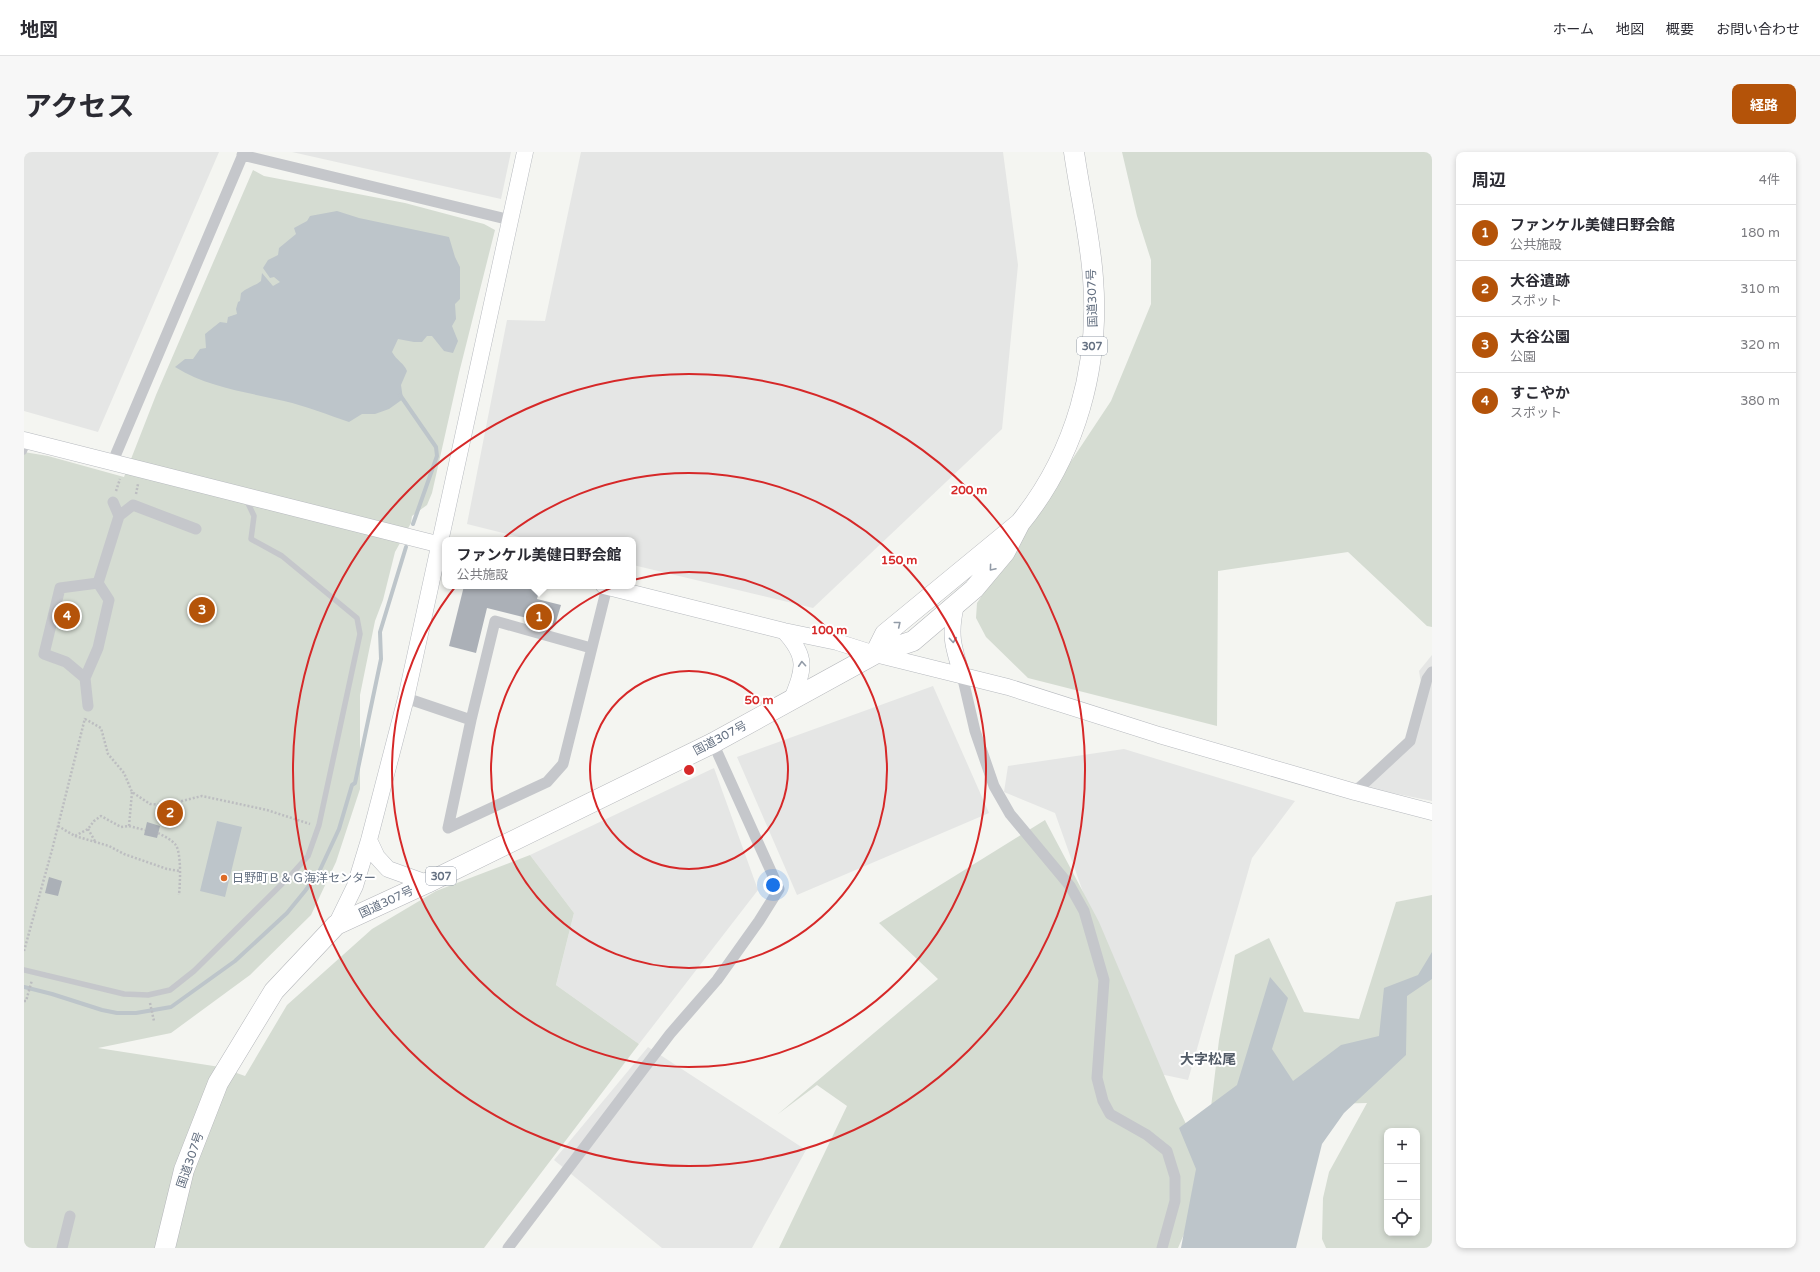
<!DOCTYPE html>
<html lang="ja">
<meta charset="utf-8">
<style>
:root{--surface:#fff;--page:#f7f7f7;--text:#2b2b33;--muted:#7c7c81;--line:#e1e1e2;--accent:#b45309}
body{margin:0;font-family:"Varela Round","Noto Sans JP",sans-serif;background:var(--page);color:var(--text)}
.controls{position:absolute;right:12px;bottom:12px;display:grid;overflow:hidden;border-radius:8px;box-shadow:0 2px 6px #0003}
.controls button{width:36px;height:36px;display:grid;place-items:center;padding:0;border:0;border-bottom:1px solid var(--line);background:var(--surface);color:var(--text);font:20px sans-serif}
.you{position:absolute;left:749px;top:733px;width:14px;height:14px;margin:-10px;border:3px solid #fff;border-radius:50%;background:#1a73e8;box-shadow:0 0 0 6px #1a73e833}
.badge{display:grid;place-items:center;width:26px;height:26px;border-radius:50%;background:var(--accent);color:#fff;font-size:13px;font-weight:700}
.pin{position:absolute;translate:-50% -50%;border:2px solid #fff;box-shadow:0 1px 4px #0006}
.popup{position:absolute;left:418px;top:385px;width:194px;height:52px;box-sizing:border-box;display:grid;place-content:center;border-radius:8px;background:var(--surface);filter:drop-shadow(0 1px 3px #0005);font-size:13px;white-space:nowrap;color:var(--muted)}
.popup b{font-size:15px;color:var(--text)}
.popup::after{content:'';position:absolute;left:50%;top:100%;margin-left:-8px;border:8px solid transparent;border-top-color:var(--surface)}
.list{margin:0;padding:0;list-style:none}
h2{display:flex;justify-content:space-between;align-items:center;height:52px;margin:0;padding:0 16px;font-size:17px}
h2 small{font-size:13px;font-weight:400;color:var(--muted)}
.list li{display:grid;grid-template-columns:26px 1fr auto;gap:12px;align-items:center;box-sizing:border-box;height:56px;padding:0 16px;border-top:1px solid var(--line)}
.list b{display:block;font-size:15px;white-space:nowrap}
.list p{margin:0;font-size:13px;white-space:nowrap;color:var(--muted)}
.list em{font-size:13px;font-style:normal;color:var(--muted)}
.icon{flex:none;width:22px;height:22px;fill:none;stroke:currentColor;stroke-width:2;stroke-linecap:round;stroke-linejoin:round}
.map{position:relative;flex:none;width:1408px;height:1096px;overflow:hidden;border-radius:8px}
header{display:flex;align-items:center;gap:24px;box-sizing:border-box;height:56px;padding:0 20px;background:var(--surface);border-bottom:1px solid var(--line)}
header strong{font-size:19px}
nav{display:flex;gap:22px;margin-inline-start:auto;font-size:14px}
.intro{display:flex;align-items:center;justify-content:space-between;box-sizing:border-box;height:96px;padding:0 24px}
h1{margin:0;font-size:28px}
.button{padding:10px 18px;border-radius:8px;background:var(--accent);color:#fff;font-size:14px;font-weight:700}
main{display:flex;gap:24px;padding:0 24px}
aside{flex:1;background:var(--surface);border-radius:8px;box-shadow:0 2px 6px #0003}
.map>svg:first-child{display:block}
.built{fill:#e5e6e5}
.green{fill:#d5dcd2;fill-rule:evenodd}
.water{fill:#bdc5ca}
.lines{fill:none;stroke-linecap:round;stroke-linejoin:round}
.stream{stroke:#bdc5ca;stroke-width:4}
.building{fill:#abb0b7}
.secondary-casing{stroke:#b7babf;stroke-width:17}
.highway-casing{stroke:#b5b7bb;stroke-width:21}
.path{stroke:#bcbdc0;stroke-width:2.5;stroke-dasharray:2 2;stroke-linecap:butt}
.lane{stroke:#c5c7cb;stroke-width:5.5}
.street{stroke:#c5c7cb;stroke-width:11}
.secondary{stroke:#fff;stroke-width:16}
.highway{stroke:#fff;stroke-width:20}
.oneway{stroke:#929ba7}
.ring{fill:none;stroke:#d62828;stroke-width:2}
.poi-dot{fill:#de6c28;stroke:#fff;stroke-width:1.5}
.labels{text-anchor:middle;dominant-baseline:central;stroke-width:4;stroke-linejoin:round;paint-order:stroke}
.shield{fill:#fff;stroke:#929ba7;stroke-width:1}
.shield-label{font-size:11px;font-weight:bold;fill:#647081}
.street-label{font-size:12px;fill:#647081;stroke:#fff}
.poi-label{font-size:12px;fill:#647081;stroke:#fff;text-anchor:start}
.quarter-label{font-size:14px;font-weight:bold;fill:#525b67;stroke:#fff}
.centre{fill:#d62828;stroke:#fff;stroke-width:2}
.ring-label{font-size:12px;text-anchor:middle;font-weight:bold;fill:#d62828;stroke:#fff;stroke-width:4;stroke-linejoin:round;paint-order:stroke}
</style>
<header>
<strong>地図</strong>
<nav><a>ホーム</a><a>地図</a><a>概要</a><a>お問い合わせ</a></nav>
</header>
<div class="intro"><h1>アクセス</h1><a class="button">経路</a></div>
<main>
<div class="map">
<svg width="1408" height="1096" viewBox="0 0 1408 1096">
<rect width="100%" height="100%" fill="#f4f5f1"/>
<path class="built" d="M0,0H195L74,280L0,259Z
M268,0H487L477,47Z
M557,0H979L994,113L978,277L789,456L609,413V388H507L443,372L483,168L521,169Z
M1408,503V649L1329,633L1386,589L1399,544L1395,519Z
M909,534L965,661L773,743L713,605Z
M1100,597L1271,649L1228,706L1164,928L1061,906L1088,822L1031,661L980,640L984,614Z
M690,616L734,738L615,892L532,833L550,761L506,703Z
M624,895L782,998L728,1096H638L530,1008Z"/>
<path class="green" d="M1098,0H1408V475L1403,474L1324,400L1194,419L1193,574L1004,526L962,485L952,466L953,451L1087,249L1127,152V108L1113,64Z
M229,18L240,24L381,51L460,72L471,78L435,221L408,341L403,353L388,364L387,371L371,400L359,448L351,469L336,543V637L312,710L287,763L226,823L147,881L74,896L196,915L221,924L263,853L348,777L412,739L506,703L550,761L532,833L615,892L460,1096H0V300L24,304L100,325L132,243Z
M1021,668L1075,770L1151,949L1186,1022L1154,1096H755L823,954L793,933L754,962L914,827L855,771Z
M1408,743V1096H1302L1298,1087L1299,1046L1305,1020L1343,951L1187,955L1195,888L1211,803L1245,786L1280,860L1335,867L1372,750ZM1363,979H1393V1081H1363Z"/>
<path class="water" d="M313,59L335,66L425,85L431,105L436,115V147L431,152L432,167L428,174L434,189L429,201L420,199L408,184H403L398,190H390L374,187L368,200C373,209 380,211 383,219L377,233L379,247L365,257L351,262H338L325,270C304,263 282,254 260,249C223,240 185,236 151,215L161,207H169L176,197L182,196L181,182L196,170L203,171L204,165L213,162L212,157L214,150L216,149L217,141C224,135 231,134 237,129L238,121L249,134L256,130L250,125L246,126L239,116L244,108L254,103L255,96L272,82L270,76L283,69L286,64Z
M193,669L218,675L201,745L176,739Z
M1408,800V827L1383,844L1382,903L1320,961L1298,992L1272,1096H1157L1172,1017L1155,976L1213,933L1246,825L1264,846L1248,897L1269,929L1317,893L1355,884L1360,836L1394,823Z"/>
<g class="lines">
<path class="stream" d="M376,243L412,295L413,304L389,372
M0,835L28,842L78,858L93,861H112L147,855L211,809L263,761L281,739L295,720L315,677L328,633L331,631L357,507L356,480L382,395"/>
</g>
<path class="building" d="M440,434H497L515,439L513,447L537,453L531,473L463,456L452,501L425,494Z
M123,670L136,674L133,686L120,683Z
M25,725L38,729L34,744L21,741Z"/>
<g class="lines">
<defs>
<path id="secondary" d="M0,288L421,394
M580,434L760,479L813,490L851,502L984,535L1135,583L1331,640L1408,660
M932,453C925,482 929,495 938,523
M760,479C784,505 780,517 768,547
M345,688L353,705L364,717L403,731
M312,773L331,734L345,688L382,546L501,0"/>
<path id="highway" d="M851,502L861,482L996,371C1052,302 1076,214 1069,126C1066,84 1056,42 1050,0
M141,1096L160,1018L194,931L250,839L312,773L403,731L689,591L851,502L889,489L950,437L981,400L996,371"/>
</defs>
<use href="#secondary" class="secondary-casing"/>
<use href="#highway" class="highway-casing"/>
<path class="path" d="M92,339L96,327
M112,342L114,332
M61,567L77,576L84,602L100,621L108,640L126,652L142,653L178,644L243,658L286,672
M34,674L51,684L64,677L70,669L77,664L97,675L105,674L108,640
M105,674L121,678
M64,677L72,691
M134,681C140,684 146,687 151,692C158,700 156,732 155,743
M51,684L85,694L100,702L143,717L156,719
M0,799L28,698L61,566
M0,849H2L8,828
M126,851L130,869"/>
<path class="lane" d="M0,300L4,291
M0,818L100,842L124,843L146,838L170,819L267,723L284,704L295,673L336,482L333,466L258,404L227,387L230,364L222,347"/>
<path class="street" d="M218,3L486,68
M89,309L220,0
M95,364L109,353L172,377
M567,496L471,469L447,568L424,676L523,630L539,612L583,435
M938,523L951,579L970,634L986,662L1046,734L1060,759L1080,828L1073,926L1079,949L1086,962L1123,983L1143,999L1151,1025V1049L1138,1096
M61,526L42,510L20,502L36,436L74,431L95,364L89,350
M382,546L447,568
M64,554L61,526L74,496L85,448L74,431
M1331,640L1386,589L1403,527L1408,520
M38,1096L46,1064
M484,1096L646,882L693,828L735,769L755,737L689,591"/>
<use href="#secondary" class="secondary"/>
<use href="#highway" class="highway"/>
</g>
<defs><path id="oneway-chevron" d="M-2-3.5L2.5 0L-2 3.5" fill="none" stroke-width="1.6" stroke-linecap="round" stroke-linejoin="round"/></defs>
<g class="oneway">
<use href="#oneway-chevron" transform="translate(968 416) rotate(130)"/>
<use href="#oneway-chevron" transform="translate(874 472) rotate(-39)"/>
<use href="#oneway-chevron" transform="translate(929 488) rotate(85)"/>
<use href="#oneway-chevron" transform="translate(778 512) rotate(-94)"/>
</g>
<g class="ring">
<circle cx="665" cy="618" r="99"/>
<circle cx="665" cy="618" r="198"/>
<circle cx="665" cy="618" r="297"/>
<circle cx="665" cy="618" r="396"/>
</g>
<circle class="poi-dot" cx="200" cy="726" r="4"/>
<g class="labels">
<g class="shield">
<rect x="1053" y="185" width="30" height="18" rx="3"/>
<rect x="402" y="715" width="30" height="18" rx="3"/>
</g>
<g class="shield-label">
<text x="1068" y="194">307</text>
<text x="417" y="724">307</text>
</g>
<g class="street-label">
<text transform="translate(1068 146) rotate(-92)">国道307号</text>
<text transform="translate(696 586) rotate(-28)">国道307号</text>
<text transform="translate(362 750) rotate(-25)">国道307号</text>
<text transform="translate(166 1008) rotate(-71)">国道307号</text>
</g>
<g class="poi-label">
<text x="208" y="726">日野町Ｂ＆Ｇ海洋センター</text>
</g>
<g class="quarter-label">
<text x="1184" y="907">大字松尾</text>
</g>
</g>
<circle cx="665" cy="618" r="6" class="centre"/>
<g class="ring-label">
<text x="945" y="342">200 m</text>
<text x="875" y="412">150 m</text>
<text x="805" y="482">100 m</text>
<text x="735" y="552">50 m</text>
</g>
</svg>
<div class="controls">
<button>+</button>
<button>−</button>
<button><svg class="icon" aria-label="locate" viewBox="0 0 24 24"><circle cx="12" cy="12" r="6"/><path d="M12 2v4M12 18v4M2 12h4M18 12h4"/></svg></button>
</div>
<div class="you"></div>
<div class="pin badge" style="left:515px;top:465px">1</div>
<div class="popup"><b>ファンケル美健日野会館</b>公共施設</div>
<div class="pin badge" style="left:146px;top:661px">2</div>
<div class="pin badge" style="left:178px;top:458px">3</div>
<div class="pin badge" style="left:43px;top:464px">4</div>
</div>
<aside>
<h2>周辺<small>4件</small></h2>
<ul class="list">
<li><span class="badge">1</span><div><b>ファンケル美健日野会館</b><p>公共施設</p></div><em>180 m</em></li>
<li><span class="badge">2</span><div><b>大谷遺跡</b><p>スポット</p></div><em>310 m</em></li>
<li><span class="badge">3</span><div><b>大谷公園</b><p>公園</p></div><em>320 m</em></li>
<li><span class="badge">4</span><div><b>すこやか</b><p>スポット</p></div><em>380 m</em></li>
</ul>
</aside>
</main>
